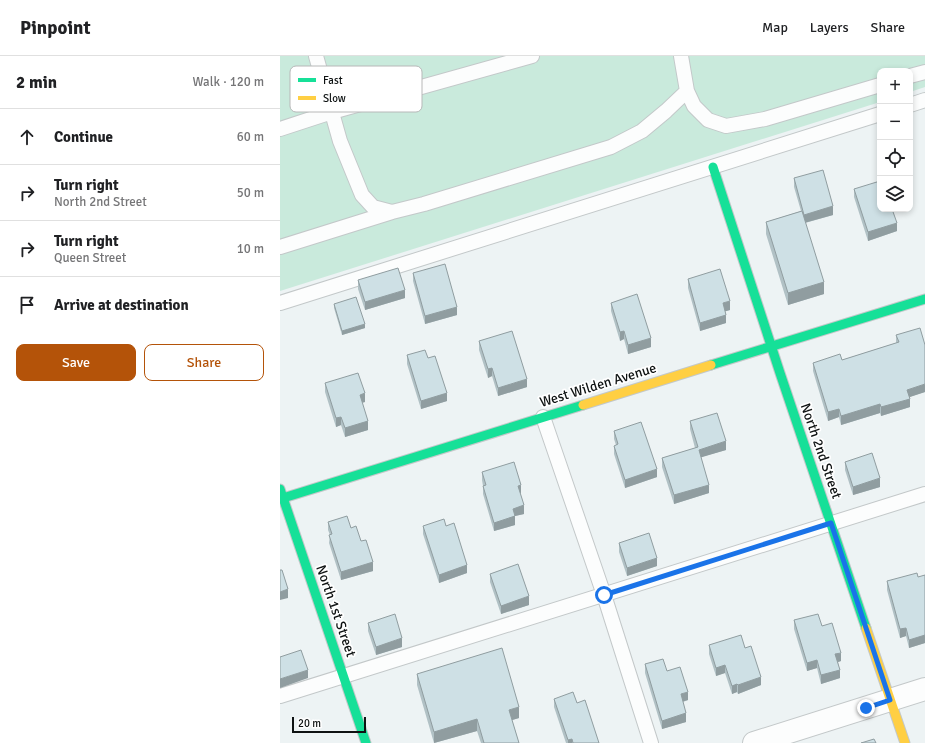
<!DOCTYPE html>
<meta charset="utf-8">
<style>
:root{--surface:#fff;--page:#f6f6f6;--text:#202124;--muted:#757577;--line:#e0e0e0;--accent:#b45309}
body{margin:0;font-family:Signika,sans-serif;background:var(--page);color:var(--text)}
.controls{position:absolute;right:12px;top:12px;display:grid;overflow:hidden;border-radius:8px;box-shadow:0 2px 6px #0003}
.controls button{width:36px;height:36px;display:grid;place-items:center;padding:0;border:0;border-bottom:1px solid var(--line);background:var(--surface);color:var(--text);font:20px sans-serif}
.scale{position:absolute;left:12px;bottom:10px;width:74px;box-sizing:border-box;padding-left:4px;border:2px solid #0e1212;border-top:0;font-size:11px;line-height:14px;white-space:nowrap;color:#0e1212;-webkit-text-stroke:3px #fff;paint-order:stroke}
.stop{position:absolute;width:12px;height:12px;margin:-9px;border:3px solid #1a73e8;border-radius:50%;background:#fff}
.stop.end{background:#1a73e8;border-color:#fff;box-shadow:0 1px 4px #0008}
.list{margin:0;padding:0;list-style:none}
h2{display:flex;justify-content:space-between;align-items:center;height:52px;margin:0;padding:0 16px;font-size:17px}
h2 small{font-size:13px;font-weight:400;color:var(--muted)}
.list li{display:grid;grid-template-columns:26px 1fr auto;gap:12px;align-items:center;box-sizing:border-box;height:56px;padding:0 16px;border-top:1px solid var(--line)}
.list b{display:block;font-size:15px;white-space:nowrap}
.list p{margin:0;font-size:13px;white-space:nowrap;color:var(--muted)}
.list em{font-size:13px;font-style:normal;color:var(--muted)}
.actions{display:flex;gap:8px;padding:12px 16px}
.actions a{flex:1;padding:9px 0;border:1px solid var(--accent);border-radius:8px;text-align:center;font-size:14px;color:var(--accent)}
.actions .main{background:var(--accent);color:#fff}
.icon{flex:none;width:22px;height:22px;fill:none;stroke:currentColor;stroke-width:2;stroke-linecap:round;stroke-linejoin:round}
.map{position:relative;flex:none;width:645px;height:687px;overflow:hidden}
header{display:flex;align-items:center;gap:24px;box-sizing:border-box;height:56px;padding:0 20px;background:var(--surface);border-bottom:1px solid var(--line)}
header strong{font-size:19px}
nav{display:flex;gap:22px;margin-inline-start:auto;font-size:14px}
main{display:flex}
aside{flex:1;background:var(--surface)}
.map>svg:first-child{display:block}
.green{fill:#c9eadc}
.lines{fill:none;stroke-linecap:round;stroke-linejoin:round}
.lane-casing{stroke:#c3c8c9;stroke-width:16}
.street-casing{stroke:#c3c8c9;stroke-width:24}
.fast-casing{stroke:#c3c8c9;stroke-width:11}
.slow-casing{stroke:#c3c8c9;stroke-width:11}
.lane{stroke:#fcfdfd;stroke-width:14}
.street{stroke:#fcfdfd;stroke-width:22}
.fast{stroke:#16e098;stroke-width:9}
.slow{stroke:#ffcf43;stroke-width:9}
.wall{fill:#b1c1c5}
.shaded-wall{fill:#909da0}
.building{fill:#cee0e5;stroke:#909da0}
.route{stroke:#1a73e8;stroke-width:5}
.labels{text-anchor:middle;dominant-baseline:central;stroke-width:3.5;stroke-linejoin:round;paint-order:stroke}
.street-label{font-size:14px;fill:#0e1212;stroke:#fff}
.key{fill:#fff;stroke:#b7b8b8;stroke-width:1}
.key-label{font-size:11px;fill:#0e1212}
</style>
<header>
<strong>Pinpoint</strong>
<nav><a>Map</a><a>Layers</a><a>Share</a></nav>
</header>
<main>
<aside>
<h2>2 min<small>Walk · 120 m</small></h2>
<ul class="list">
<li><svg class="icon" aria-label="ahead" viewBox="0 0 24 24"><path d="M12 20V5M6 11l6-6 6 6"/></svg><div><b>Continue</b></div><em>60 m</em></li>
<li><svg class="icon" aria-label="right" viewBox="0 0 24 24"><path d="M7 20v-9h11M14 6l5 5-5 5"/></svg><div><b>Turn right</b><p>North 2nd Street</p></div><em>50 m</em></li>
<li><svg class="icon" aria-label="right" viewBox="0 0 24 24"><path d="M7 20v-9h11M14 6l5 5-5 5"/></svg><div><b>Turn right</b><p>Queen Street</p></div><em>10 m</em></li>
<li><svg class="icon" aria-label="arrive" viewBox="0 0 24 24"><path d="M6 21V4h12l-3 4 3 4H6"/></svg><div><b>Arrive at destination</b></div></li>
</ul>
<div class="actions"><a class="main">Save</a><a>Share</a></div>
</aside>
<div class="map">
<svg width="645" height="687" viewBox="0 0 645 687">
<rect width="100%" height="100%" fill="#edf3f4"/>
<path class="green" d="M0,0H645V31L630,36V15H600V46L0,235Z"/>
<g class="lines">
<defs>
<path id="lane" d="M36,0L60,85L82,139L93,151L112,156L144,148L331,91L362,75L386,55L407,35
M401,0L407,35L414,50L428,64L446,70L485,63L600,29
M630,20L645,16
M630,49L645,44
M0,73L52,56L252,0
M0,191L112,156
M0,247L600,58
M263,361L324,539L371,687
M0,640L645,438"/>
<path id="street" d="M474,687L645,633"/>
<path id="fast" d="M433,111L500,317L586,572
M431,309L645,243
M0,433L86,687
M0,443L303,349"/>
<path id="slow" d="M303,349L431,309
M586,572L625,687"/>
</defs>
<use href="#lane" class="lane-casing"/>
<use href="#street" class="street-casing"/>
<use href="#fast" class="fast-casing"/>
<use href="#slow" class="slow-casing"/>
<use href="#lane" class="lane"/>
<use href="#street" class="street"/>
<use href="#fast" class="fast"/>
<use href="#slow" class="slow"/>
</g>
<path class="wall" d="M514,122L553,159L525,167L544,238L508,249L486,178V166L521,155L514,131Z
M574,133L617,175L588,185L574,141Z
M133,217L177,259L145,268L133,225Z
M408,223L450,254L445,255L446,267L420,275L408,232Z
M78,224L125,242L85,254L78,233Z
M331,247L371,291L348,298L344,283L340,285L331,255Z
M54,248L85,272L62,279L54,252Z
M616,279L645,336L629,341L630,351L601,360L600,357L561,369L559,361L548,365L533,315V307L562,304L616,287Z
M199,285L247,331L218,340L212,320L208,322L199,294Z
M127,299L148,302L167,345L141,353L127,308Z
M45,327L85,346L82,347L88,374L65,381L61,369L56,371L45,336Z
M410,365L446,394L421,401L429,437L394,448L382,411V402L415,392L410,373Z
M334,375L377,421L345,432L334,398V390L336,389L334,383Z
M565,406L600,431L573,439L565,414Z
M202,416L241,437H240L244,458L235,460V469L214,475L203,438V430L202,424Z
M48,466L71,472L81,485L93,515L61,524L49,487L50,479L48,474Z
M143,470H166L187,517L159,527L143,478Z
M339,487L377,510L347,520L339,496Z
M210,518L249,549L221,558L210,526Z
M645,519V587L629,592L626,580L620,582L607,534V525L638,521Z
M514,564L542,570L561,605L558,606L560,622L541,628L537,612L527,615L514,573Z
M88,567L122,591L96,599L88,575Z
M429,589L465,592L481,629L458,638L457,636L452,638L445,617L436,620L429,598Z
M365,608L387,615L408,644L403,646L406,666L382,673L365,617Z
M137,618L239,662L232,664L239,687H201L197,675L154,687L137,629Z
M274,643L297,647L319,687H286L274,651Z"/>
<path class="shaded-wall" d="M553,150V159L524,167V159Z
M617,167V175L588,185V176Z
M544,226V238L508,249V237Z
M125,234V242L85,254V246Z
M450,245V254L443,256V247Z
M177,251V259L145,268V260Z
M446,259V267L420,275V267Z
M85,268V272L62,279V275Z
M344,275V283L340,285V276Z
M371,282V291L348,298V289Z
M212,312V320L208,322V313Z
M247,323V331L218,340V332Z
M645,328V336L627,342V334Z
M85,337V346L80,347V339Z
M167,337V345L141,353V345Z
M630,343V351L601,360V351Z
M600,348V357L561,369V360Z
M559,353V361L548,365V356Z
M61,361V369L56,371V362Z
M88,365V374L65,381V372Z
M446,385V394L419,402V394Z
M377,413V421L345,432V424Z
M600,422V431L573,439V431Z
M241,429V437L238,438V430Z
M429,429V437L394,448V439Z
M244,449V458L235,460V469L214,475V467L233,453Z
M377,502V510L347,520V512Z
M93,506V515L61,524V516Z
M187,509V517L159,527V519Z
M8,533V542L0,544V536Z
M249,540V549L221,558V550Z
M626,572V580L620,582V573Z
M645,579V587L629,592V584Z
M122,582V591L96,599V591Z
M561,597V605L555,607V598Z
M537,604V612L527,615V607Z
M445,609V617L436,620V612Z
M28,614V622L0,632V623Z
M560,614V622L541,628V619Z
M481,621V629L458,638V629Z
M457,628V636L452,638V630Z
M408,636V644L401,646V638Z
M239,651V662L229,665V654Z
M406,657V666L382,673V665Z
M197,663V675L154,687V676Z
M292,683V687H288V684Z"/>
<path class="building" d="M543,114L553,150L524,159L514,122Z
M600,125V153H612L617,167L588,176L574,133Z
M522,155L544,226L508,237L486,166Z
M165,208L177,251L145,260L133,217Z
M118,212L125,234L85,246L78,224Z
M440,213L450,245L443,247L446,259L420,267L408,223Z
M357,238L371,282L348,289L344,275L340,276L331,247Z
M76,241L85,268L62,275L54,248Z
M640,272L645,289V328L627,334L630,343L601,351L600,348L561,360L559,353L548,356L533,307L560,298L562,304L619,286L616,279Z
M232,275L247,323L218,332L212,312L208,313L199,285Z
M145,294L148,302L155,300L167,337L141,345L127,299Z
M78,317L85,337L80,339L88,365L65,372L61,361L56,362L45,327Z
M437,357L446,385L419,394L429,429L394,439L382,402L418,391L410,365Z
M361,366L377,413L345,424L334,390L338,388L334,375Z
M592,397L600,422L573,431L565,406Z
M234,406L241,429L238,430L244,449L233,453L235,460L214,467L203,430L206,429L202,416Z
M67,460L71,472L76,470L81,485L86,484L93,506L61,516L49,479L52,478L48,466Z
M164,463L166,470L174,467L187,509L159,519L143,470Z
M369,477L377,502L347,512L339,487Z
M238,508L249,540L221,550L210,518Z
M0,514H2L8,533L0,536Z
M637,517L638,521L645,519V579L629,584L626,572L620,573L607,525Z
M115,558L122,582L96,591L88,567Z
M538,558L542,570L552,567L561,597L555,598L560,614L541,619L537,604L527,607L514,564Z
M461,579L465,592L471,590L481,621L458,629L457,628L452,630L445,609L436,612L429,589Z
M222,592L239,651L229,654L239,687H204L197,663L154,676L137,618Z
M21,594L28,614L0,623V601Z
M383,603L387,615L400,611L408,636L401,638L406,657L382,665L365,608Z
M293,636L297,647L305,644L319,687H293L292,683L288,684L274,643Z
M594,683L596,687H581Z"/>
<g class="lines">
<path class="route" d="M324,539L551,467L610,644L586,652"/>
</g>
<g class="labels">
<g class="street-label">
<text transform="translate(318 329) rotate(-17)">West Wilden Avenue</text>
<text transform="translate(541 395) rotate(71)">North 2nd Street</text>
<text transform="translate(56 555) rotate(71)">North 1st Street</text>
</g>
</g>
<rect x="10" y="10" width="132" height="46" rx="6" class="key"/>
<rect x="18" y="22" width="18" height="4" fill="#16e098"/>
<rect x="18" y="40" width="18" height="4" fill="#ffcf43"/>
<g class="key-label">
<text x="43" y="28">Fast</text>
<text x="43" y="46">Slow</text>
</g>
</svg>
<div class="controls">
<button>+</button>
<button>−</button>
<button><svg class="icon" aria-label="locate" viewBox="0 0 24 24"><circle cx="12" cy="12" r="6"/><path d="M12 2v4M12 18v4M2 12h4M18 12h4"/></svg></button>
<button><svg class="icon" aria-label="layers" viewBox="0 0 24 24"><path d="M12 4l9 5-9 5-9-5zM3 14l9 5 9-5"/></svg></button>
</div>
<div class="scale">20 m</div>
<div class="stop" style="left:324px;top:539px"></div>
<div class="stop end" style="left:586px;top:652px"></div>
</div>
</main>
